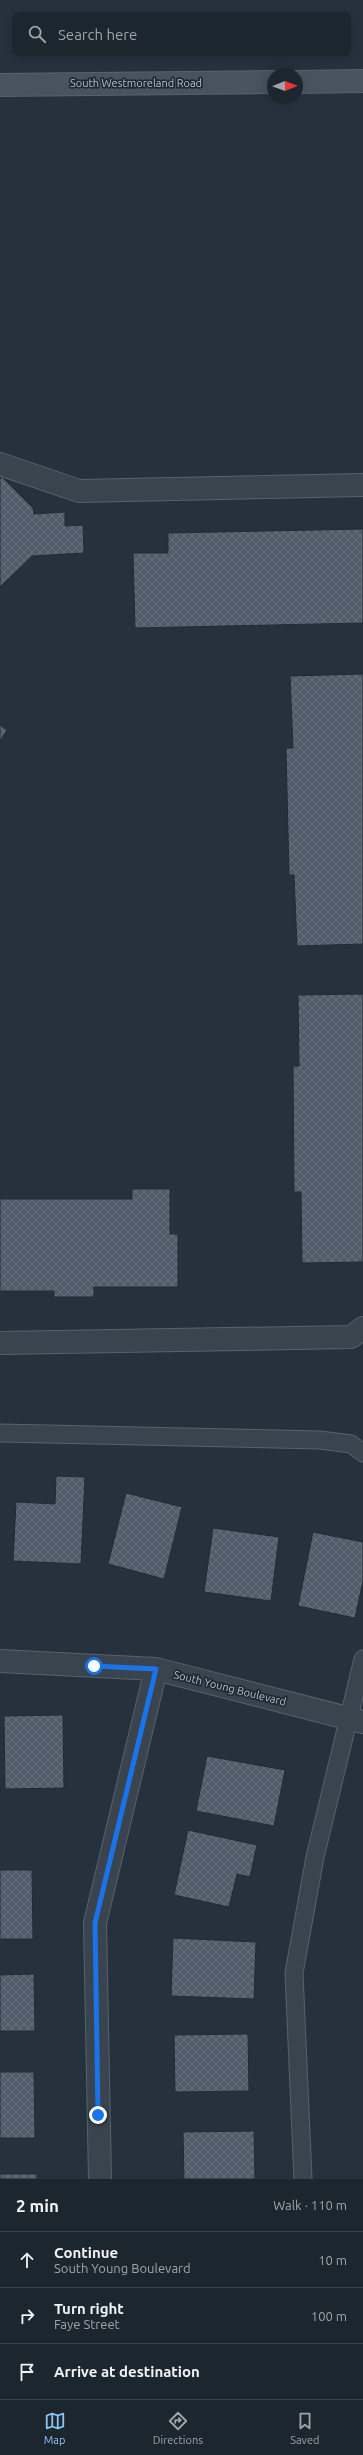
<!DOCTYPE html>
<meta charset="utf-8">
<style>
:root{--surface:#1c262e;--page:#252e36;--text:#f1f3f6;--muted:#a0a5aa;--line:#3a434a;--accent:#8dc2f5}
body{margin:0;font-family:Ubuntu,sans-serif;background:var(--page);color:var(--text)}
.compass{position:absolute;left:267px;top:68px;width:36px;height:36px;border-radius:50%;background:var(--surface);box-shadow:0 2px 10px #0003;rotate:89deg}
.stop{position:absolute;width:12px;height:12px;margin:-9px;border:3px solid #1a73e8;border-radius:50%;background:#fff}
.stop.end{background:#1a73e8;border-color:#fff;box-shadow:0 1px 4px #0008}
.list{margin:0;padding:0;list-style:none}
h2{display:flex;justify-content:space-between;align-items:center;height:52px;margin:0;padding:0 16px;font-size:17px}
h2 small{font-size:13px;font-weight:400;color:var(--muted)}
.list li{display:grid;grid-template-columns:26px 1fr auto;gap:12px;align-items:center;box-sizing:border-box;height:56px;padding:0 16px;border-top:1px solid var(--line)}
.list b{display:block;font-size:15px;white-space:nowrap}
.list p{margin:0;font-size:13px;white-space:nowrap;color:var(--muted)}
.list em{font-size:13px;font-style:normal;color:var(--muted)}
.icon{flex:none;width:22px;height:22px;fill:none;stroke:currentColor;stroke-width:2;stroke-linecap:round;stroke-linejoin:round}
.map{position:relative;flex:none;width:363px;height:2179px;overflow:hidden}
.search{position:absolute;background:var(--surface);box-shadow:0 2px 10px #0003;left:12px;right:12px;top:12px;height:44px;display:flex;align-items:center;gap:10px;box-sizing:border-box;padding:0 14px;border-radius:8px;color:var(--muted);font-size:15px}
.sheet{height:220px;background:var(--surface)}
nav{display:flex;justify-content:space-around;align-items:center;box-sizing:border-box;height:56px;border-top:1px solid var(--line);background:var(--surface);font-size:11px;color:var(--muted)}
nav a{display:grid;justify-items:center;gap:2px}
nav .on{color:var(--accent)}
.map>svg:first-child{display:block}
.building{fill:url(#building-cross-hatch);stroke:#202b35}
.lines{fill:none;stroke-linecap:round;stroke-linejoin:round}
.lane-casing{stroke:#57626c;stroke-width:19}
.street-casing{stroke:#57626c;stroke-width:24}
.secondary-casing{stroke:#57626c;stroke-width:24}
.lane{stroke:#39444e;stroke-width:17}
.street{stroke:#39444e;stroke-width:22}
.secondary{stroke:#475460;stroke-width:22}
.route{stroke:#1a73e8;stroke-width:5}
.labels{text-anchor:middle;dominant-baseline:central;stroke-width:3.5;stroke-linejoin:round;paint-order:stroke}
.street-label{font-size:11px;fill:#b5bfc9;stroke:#1e2933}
</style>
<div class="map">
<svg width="363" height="2179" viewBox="0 0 363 2179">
<defs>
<pattern id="building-cross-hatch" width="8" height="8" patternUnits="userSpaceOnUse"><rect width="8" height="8" fill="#4e5d69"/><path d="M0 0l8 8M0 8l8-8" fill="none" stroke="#65727d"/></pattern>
</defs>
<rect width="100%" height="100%" fill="#25323d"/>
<path class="building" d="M2,477L33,508L34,514L65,512V526L83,525L84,553L32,556L0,587V479Z
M363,529V623L135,628L133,553H168V533Z
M363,674V944L297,946L294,875H289L286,748H293L290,676Z
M0,725L7,730L0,741Z
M363,994V1262L302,1263L301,1192H294L293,1066H299L298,995Z
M132,1189H170V1234H178V1287H94V1297H54V1291H0V1199H132Z
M56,1476L85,1477L81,1564L13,1561L16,1502L55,1504Z
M126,1493L182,1507L164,1579L108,1564Z
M213,1528L279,1537L271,1601L204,1592Z
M313,1532L363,1542V1581L355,1618L298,1606Z
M63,1715L64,1788L5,1789L4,1716Z
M207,1756L285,1770L274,1826L196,1811Z
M188,1830L257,1845L250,1877L237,1874L229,1907L174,1895Z
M0,1870H32L33,1939H0Z
M173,1938L256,1942L254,1999L171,1996Z
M34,1974L35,2031H0V1975Z
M248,2034L249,2091L175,2092L174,2035Z
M0,2072H34L35,2138H0Z
M254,2131L255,2179H184L183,2132Z
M0,2174H37V2179H0Z"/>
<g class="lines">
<defs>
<path id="lane" d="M0,1433L320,1440L351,1444L363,1453
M303,2179L294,1973L315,1857L363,1659"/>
<path id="street" d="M0,464L79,491L363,485
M0,1343L351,1337L363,1328
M0,1661L156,1669L363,1722
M100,2179L95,1923L156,1669"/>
<path id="secondary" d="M297,82L363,81
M0,85L273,82"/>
</defs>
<use href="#lane" class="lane-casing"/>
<use href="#street" class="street-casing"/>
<use href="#secondary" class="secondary-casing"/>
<use href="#lane" class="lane"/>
<use href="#street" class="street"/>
<use href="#secondary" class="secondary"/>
</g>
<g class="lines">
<path class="route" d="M94,1666L156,1669L95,1923L98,2115"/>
</g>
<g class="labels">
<g class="street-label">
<text x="136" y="83">South Westmoreland Road</text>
<text transform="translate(230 1688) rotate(14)">South Young Boulevard</text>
</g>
</g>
</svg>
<svg class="compass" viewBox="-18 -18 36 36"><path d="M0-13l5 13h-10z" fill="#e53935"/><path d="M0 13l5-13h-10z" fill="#a0a5aa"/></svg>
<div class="stop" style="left:94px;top:1666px"></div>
<div class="stop end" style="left:98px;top:2115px"></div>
<div class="search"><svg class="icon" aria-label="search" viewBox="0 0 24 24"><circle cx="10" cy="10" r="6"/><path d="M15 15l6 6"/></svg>Search here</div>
</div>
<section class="sheet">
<h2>2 min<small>Walk · 110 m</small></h2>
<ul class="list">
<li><svg class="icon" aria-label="ahead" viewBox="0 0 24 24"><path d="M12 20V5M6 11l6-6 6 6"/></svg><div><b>Continue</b><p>South Young Boulevard</p></div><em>10 m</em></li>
<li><svg class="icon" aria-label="right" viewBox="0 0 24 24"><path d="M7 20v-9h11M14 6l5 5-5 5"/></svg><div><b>Turn right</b><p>Faye Street</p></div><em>100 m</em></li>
<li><svg class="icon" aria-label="arrive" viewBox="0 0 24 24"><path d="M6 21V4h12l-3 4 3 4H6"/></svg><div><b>Arrive at destination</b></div></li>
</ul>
</section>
<nav>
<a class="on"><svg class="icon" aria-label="map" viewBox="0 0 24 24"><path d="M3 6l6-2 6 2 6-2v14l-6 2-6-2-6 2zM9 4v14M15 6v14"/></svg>Map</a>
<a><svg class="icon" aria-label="directions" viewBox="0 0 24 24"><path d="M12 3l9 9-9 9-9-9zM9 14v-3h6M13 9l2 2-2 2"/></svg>Directions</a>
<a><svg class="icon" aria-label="saved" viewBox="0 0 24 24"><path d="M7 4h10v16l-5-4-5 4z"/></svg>Saved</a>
</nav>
